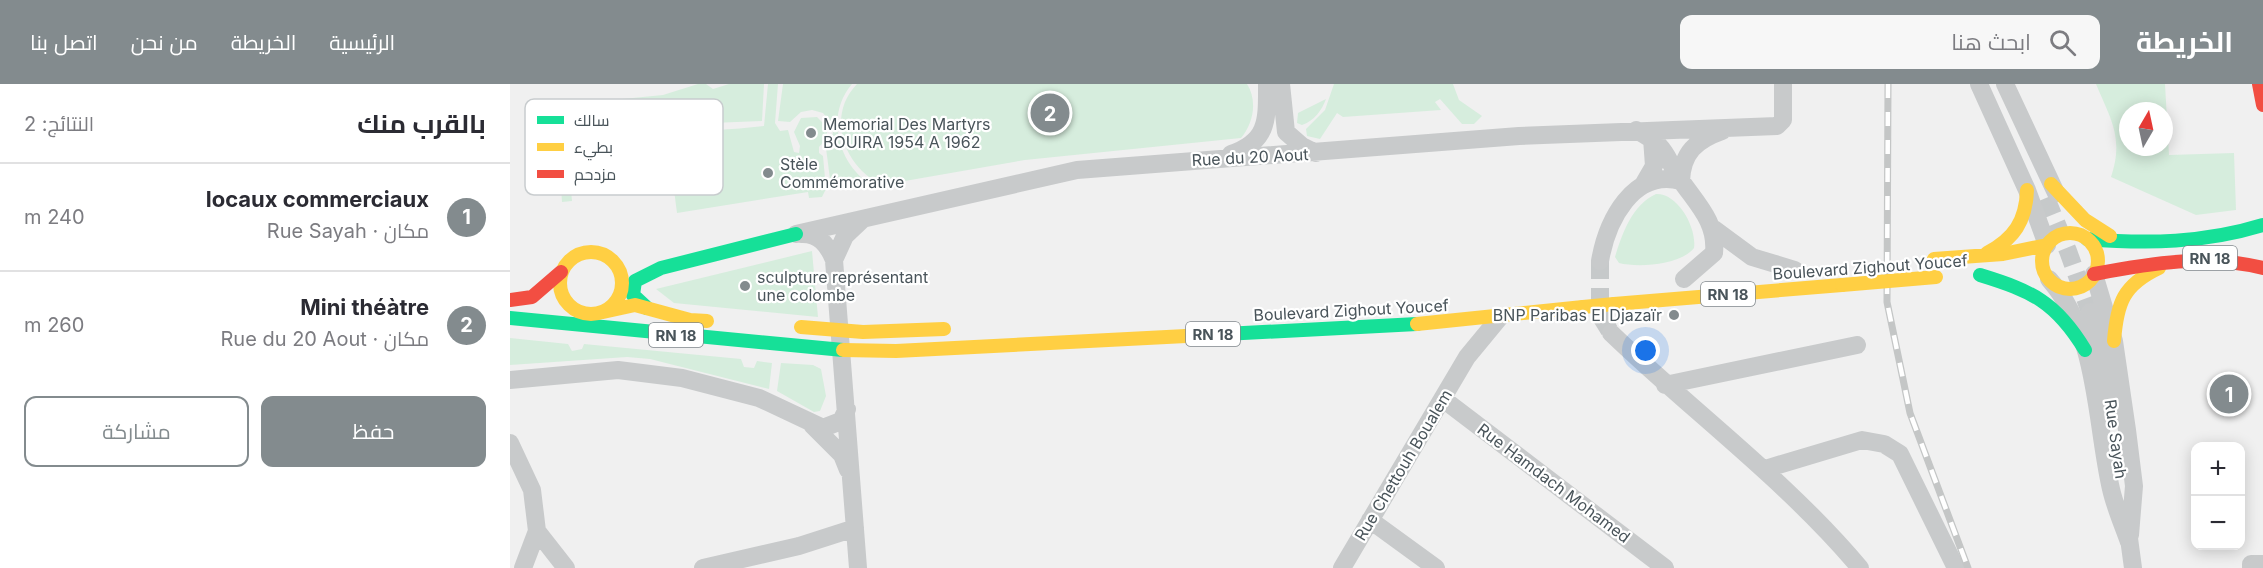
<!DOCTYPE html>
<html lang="ar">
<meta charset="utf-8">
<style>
:root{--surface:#fff;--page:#f7f7f7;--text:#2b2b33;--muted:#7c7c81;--line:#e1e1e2;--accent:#838b8e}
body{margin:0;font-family:Inter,Cairo,sans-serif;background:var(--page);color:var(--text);direction:rtl}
.controls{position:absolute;right:18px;bottom:18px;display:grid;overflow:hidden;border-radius:12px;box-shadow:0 3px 15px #0003}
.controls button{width:54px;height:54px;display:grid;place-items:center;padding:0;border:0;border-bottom:2px solid var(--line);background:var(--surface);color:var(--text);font:30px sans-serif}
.compass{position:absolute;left:1609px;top:18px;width:54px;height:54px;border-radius:50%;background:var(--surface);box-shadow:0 3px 15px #0003;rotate:9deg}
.you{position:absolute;left:1136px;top:267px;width:21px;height:21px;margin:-15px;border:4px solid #fff;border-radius:50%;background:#1a73e8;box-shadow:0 0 0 9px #1a73e833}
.badge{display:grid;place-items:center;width:39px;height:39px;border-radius:50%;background:var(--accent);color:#fff;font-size:20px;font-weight:700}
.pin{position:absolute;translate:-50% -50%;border:3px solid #fff;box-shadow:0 2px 6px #0006}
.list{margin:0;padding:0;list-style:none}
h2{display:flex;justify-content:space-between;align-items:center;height:78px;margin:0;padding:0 24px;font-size:26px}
h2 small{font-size:20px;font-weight:400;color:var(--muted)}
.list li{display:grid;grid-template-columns:39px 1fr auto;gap:18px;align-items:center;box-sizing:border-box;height:108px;padding:0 24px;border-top:2px solid var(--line)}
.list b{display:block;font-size:22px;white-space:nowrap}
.list p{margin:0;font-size:20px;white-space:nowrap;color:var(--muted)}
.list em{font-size:20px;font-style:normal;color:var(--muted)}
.actions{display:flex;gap:12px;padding:18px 24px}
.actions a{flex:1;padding:14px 0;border:2px solid var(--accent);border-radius:12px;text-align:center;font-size:21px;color:var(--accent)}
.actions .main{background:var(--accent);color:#fff}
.icon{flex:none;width:33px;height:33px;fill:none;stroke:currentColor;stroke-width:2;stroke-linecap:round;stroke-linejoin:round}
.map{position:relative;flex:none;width:1753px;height:484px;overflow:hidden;direction:ltr}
header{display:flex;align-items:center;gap:36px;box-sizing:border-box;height:84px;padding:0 30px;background:var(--accent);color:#fff}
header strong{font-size:28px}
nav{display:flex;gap:33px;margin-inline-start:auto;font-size:21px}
.search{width:420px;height:54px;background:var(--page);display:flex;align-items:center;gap:15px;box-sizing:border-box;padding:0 21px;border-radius:12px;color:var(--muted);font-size:22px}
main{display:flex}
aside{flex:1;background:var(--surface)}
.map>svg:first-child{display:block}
.green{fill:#d6eddd;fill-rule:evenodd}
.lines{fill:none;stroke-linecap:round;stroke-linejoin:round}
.street-tunnel{stroke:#c6c9ca;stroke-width:18;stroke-dasharray:18 9;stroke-linecap:butt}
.street{stroke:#c8cacb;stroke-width:18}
.fast{stroke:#16e098;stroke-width:14}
.slow{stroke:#ffcf43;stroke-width:14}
.jam{stroke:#f24e42;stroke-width:14}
.rail-casing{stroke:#c4c6c6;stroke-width:7}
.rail{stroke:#fff;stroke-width:4.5;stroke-dasharray:14;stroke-linecap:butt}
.slow-bridge{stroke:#ffcf43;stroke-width:14}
.poi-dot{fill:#838b8e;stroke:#fff;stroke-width:2}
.labels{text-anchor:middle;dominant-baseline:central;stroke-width:4.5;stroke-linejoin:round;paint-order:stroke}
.shield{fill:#fff;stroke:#80878c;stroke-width:1.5}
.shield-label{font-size:15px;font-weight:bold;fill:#49545a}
.poi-label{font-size:16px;fill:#49545a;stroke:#fff;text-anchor:start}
.street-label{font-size:16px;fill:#49545a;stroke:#fff}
.key{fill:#fff;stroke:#c8ccce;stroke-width:1.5}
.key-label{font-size:16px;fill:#49545a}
</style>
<header>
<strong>الخريطة</strong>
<div class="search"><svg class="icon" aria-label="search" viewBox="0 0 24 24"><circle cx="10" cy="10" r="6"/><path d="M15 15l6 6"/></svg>ابحث هنا</div>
<nav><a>الرئيسية</a><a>الخريطة</a><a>من نحن</a><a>اتصل بنا</a></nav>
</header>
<main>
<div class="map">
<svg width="1753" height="484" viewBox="0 0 1753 484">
<rect width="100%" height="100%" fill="#f0f0f0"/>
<path class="green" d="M188,0H196L203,5L219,0H254L252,37L151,41L140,55L84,58L82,18L153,11Z
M258,0H268L265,39L270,47L278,46L284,68L289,69L290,62L284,48L291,34L307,33L317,43V54L309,63V69L313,72L316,105L312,113L299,114L298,108L167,129L157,52C190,46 221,46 254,42Z
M273,0H342C316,30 327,76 357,98L321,103L316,64L323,49L320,38L313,29L302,26L291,28L280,38L268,37Z
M347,0H737C748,17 743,40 731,54L515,76L372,101C335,84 315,33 347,0Z
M824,0H943L949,16L972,32L964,40H952L930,15L925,18L931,26L833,33L827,29L810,55L797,52L796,45L815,26Z
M1586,0H1655L1659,71L1724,69L1726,126L1686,131L1601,93C1614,54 1601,36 1586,0ZM1618,27H1654V63H1618Z
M816,15C812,26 804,37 792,41L787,39L788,29Z
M65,47L66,58L59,60L57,64L62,117L52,118L48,55L53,50Z
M1146,110C1168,109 1187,144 1184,164C1171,181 1128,184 1109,179L1105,173C1112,150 1122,121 1146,110Z
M302,167L308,233L164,219L146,205Z
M0,254L58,260L62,267L72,265L74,260L231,275L234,283L244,284L247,277L262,279L259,305L140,275L117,273L0,281Z
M271,279L303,281L311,285L316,312L310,327L304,328L267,307Z"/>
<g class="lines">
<path class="street-tunnel" d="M1536,114L1558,167L1580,228
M1090,177V231L1101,249"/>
<path class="street" d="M771,0L776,48L792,62L806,69
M1469,0L1517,106L1537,161
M1495,0L1546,109
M1126,46C1160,64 1153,71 1172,98C1188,121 1207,139 1204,169L1174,195
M721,70C759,57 757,35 757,0
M1171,97C1172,69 1186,56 1212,47
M1133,101L1144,82L1142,54
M1204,145L1242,173L1285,186
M286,150L567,86L1009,52L1267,42L1273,36V0
M291,150C309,149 318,161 324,176L348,484
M324,176L335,152L353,135
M1090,177C1097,137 1123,84 1171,97
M1584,190L1604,257L1617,346L1624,402L1620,451
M1539,195C1589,252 1585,335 1601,405C1605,423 1613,441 1619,458
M1580,228L1593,273L1601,322
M1101,249C1183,328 1276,396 1350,484
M0,296L108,286L172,294L249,314L313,344L331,337L337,325
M1155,301L1347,261
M933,315L1155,484
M302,341L332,371L338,386
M0,359L22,406L27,447L56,484
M1255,385L1352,356L1374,360L1390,370L1446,484
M860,436L926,484
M1618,447L1623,484
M13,484L27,447
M193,484L289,462L345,444
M832,484L957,273L990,233
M1741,484V480H1753"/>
<path class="fast" d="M1577,155C1637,160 1695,159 1753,141
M1470,191C1522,207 1546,218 1575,266
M137,224L123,211L125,197L151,184L286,150
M0,234L333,266
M676,252L907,240"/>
<path class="slow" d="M1541,100L1575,136L1600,152
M1532 177a28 28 0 1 1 56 0a28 28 0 1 1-56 0Z
M50 199a31 31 0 1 1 62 0a31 31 0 1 1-62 0Z
M1477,169C1504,155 1516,137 1517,106
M1424,175L1493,170L1537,161
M1104,220L1332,201
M93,228L125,221L180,236L197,237
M907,240L1073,223
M291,243L353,248L434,245
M1604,257C1607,219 1613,201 1649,184
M333,266L386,267L676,252"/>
<path class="jam" d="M1749,0L1753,21
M1584,190C1642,179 1695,170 1753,184
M0,216L22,213L51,188"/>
<defs>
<path id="rail" d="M1378,0L1377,218L1400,329L1458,484"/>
</defs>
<use href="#rail" class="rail-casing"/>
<use href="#rail" class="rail"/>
<path class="slow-bridge" d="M1332,201L1426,193
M1073,223L1104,220"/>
</g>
<g class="poi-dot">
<circle cx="301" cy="49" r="6"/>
<circle cx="258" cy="89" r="6"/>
<circle cx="235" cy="202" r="6"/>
<circle cx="1164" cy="231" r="6"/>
</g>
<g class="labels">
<g class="shield">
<rect x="1673" y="162" width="54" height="24" rx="4.5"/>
<rect x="1191" y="198" width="54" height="24" rx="4.5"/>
<rect x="676" y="238" width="54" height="24" rx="4.5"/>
<rect x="139" y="239" width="54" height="24" rx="4.5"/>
</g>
<g class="shield-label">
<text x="1700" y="174">RN 18</text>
<text x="1218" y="210">RN 18</text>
<text x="703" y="250">RN 18</text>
<text x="166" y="251">RN 18</text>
</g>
<g class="poi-label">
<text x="313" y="40">Memorial Des Martyrs<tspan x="313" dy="18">BOUIRA 1954 A 1962</tspan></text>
<text x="270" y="80">Stèle<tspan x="270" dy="18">Commémorative</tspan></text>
<text x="247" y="193">sculpture représentant<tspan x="247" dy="18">une colombe</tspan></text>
<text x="1152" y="231" text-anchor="end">BNP Paribas El Djazaïr</text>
</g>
<g class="street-label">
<text transform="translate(740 73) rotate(-3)">Rue du 20 Aout</text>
<text transform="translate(1360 183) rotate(-4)">Boulevard Zighout Youcef</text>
<text transform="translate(841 226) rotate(-3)">Boulevard Zighout Youcef</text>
<text transform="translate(1606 355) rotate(82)">Rue Sayah</text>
<text transform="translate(893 381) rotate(-59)">Rue Chettouh Boualem</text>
<text transform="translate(1044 399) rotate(37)">Rue Hamdach Mohamed</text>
</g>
</g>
<rect x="15" y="15" width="198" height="96" rx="9" class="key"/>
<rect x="27" y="32" width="27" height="8" fill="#16e098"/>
<rect x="27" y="59" width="27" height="8" fill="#ffcf43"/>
<rect x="27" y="86" width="27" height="8" fill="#f24e42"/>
<g class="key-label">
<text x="64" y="42">سالك</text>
<text x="64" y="69">بطيء</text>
<text x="64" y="96">مزدحم</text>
</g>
</svg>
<div class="controls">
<button>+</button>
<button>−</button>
</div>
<svg class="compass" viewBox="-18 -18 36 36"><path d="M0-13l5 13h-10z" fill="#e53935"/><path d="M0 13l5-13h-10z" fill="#7c7c81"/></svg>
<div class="you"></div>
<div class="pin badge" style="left:1719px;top:310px">1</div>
<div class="pin badge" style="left:540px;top:29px">2</div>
</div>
<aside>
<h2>بالقرب منك<small>النتائج: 2</small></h2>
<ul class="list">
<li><span class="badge">1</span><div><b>locaux commerciaux</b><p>مكان · Rue Sayah</p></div><em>240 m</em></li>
<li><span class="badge">2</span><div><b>Mini théàtre</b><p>مكان · Rue du 20 Aout</p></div><em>260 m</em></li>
</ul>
<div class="actions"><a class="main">حفظ</a><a>مشاركة</a></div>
</aside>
</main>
